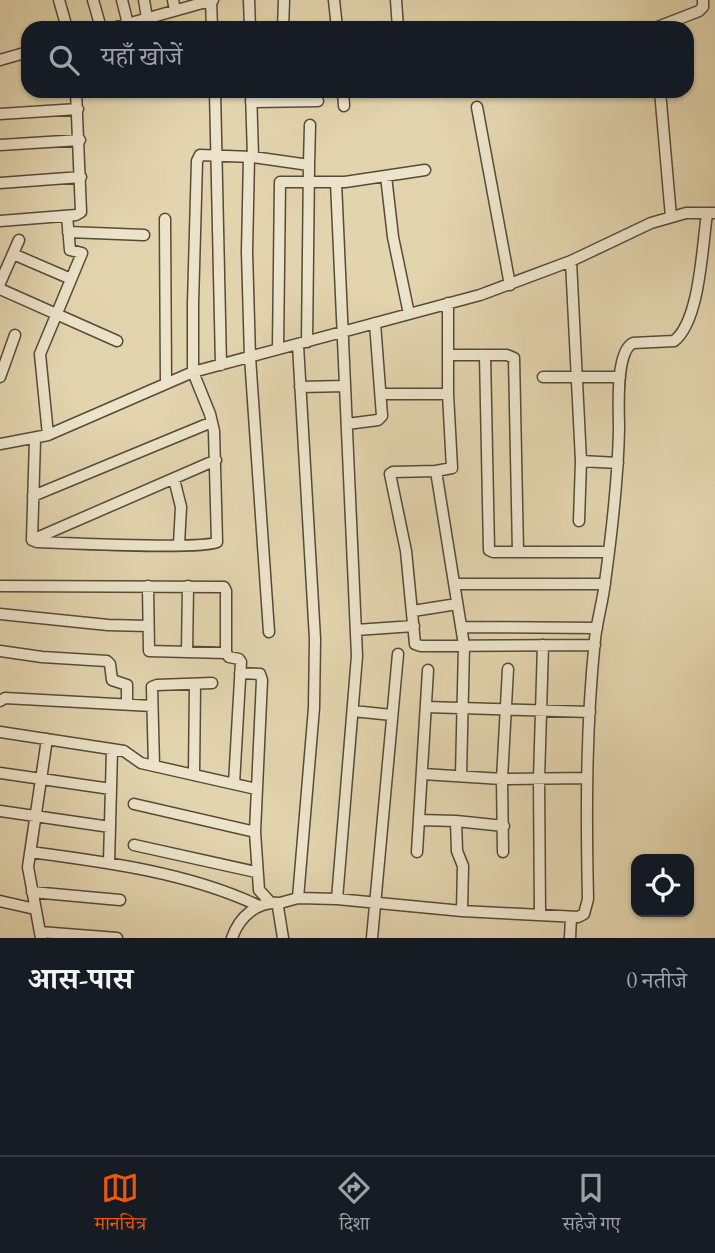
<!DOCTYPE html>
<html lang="hi">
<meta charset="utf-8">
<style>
:root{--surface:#171b24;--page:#242831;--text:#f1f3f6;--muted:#9ea1a6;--line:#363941;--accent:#ea580c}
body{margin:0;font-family:"EB Garamond","Noto Serif Devanagari",serif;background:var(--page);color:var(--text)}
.controls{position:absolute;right:21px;bottom:21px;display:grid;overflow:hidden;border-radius:14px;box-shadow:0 2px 5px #0004}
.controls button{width:63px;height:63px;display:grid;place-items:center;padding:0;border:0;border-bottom:2px solid var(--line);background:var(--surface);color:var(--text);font:35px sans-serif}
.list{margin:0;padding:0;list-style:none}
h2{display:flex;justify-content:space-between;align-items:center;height:91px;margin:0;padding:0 28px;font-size:30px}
h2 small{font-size:23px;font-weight:400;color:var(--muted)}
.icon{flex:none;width:38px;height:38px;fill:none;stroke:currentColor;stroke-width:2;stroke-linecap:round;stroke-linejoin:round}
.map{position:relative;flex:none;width:715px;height:938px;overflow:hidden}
.search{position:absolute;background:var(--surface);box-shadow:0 2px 5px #0004;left:21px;right:21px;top:21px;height:77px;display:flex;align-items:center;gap:18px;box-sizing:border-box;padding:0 24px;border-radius:21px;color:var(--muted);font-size:26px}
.sheet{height:217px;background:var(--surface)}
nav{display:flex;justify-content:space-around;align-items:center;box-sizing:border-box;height:98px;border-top:2px solid var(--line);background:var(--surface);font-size:19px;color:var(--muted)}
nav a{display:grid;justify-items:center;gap:4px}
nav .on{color:var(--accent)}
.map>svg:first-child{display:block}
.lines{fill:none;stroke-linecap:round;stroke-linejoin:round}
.street-casing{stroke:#584a38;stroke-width:13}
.street{stroke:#ece3ca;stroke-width:10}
</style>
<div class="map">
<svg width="715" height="938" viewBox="0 0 715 938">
<rect width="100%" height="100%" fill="#e2d4ad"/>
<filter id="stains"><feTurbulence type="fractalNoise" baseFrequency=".00286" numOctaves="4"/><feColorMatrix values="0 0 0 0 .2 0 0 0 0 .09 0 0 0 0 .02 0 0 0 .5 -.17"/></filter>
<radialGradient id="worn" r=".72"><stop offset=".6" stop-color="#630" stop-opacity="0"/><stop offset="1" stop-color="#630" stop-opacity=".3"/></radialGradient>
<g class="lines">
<defs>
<path id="street" d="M59,0L67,28
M93,0L101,28
M122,0L128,24
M144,0L147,18
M173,0L175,10
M249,0L250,28
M334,0L337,28
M396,0L398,28
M211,1L212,28
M113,28L213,0
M283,28L284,0
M655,28L699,11L703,7V0
M0,60L28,52
M215,91L221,365
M251,91L253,157
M343,91L344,106
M660,91L671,217
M251,102L318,101
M477,107L510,285
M0,114L78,109
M0,145L80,140
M249,157L247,252L250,357L269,632
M309,165L310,125
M386,176L393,237L409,314
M336,182L357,656L337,899
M0,183L81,177
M165,219L166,383
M0,221L76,215L81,212L76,91
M68,232L144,235
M13,254L71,279
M571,261L581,461L618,463
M0,283L19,240
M0,289L117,341
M448,303V394L452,468L436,471L464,645L461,776
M298,345L315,639L314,708L298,898L337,899L462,911L578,917L584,914L588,899C586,812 586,726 595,639C597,620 603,601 605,582C612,531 618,480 619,429C619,410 615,352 633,343L674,341C700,321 702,247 707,214
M278,349L280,182H345L425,170
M448,355H507L514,358L518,552
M485,355L489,550L493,552H609
M0,377L15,335
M543,377H620
M300,387L345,386
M381,394H448
M347,424L378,420L382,416L375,323
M48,435L40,354L82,253L70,250L67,216
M35,439L32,540L216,460
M0,444L48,435L193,372L480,295L571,261L651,223L686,213H715
M436,471L393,472L390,474L406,551L415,644L421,646L595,645
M174,479L181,507L179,544
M33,496L212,422
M579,521L581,461
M32,540L37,542C64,543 203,550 217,542L214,431L210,414L193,372V304L197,161L200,155L253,157L309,165L307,342
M454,584H605
M0,586L224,587L226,591V653L229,657L239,659L241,662L234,784
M148,586L149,651L226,653
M413,611L457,604
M0,614L108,625L148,626
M461,627L597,628
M356,630L414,626
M0,651L42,657L107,661L110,664L112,680L127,685V704
M187,652L188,586
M240,673L260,674L262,680L255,832L259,890L270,902
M0,701L5,698L152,706
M426,707L590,712
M353,711L392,715
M0,732L124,751L141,763L256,789
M154,766L152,687L157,685L212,683
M0,773L111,789
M423,774L502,779L586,778
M194,775L195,684
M134,804L255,832
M0,811L110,827
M419,820L456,821L504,826
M456,821L457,851L463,866L462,911
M134,845L256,872
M30,852C106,862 190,873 259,906
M417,852L428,670
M503,852L502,779L508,669
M109,863L112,750
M32,892L120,900
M0,901L35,909
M540,915L539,779L543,645
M40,932L117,938
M41,938L28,867L47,739
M232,938C239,917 257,901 280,903
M283,938L278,907L280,903L298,898
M372,938L398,654
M570,938L571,917"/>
</defs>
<use href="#street" class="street-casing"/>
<use href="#street" class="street"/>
</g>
<rect width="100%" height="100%" filter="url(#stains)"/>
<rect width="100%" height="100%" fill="url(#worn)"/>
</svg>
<div class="controls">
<button><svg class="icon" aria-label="locate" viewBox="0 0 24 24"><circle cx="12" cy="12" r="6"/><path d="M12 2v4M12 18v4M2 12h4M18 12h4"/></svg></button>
</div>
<div class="search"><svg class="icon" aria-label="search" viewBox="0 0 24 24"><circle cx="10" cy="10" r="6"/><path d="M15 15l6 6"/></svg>यहाँ खोजें</div>
</div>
<section class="sheet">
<h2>आस-पास<small>0 नतीजे</small></h2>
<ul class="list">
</ul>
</section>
<nav>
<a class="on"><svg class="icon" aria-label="map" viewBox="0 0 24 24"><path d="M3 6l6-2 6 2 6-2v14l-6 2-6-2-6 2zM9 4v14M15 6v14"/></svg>मानचित्र</a>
<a><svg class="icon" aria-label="directions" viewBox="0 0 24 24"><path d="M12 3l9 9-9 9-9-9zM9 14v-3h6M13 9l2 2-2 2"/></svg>दिशा</a>
<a><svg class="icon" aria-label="saved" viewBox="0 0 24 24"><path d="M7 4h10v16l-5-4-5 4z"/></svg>सहेजे गए</a>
</nav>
